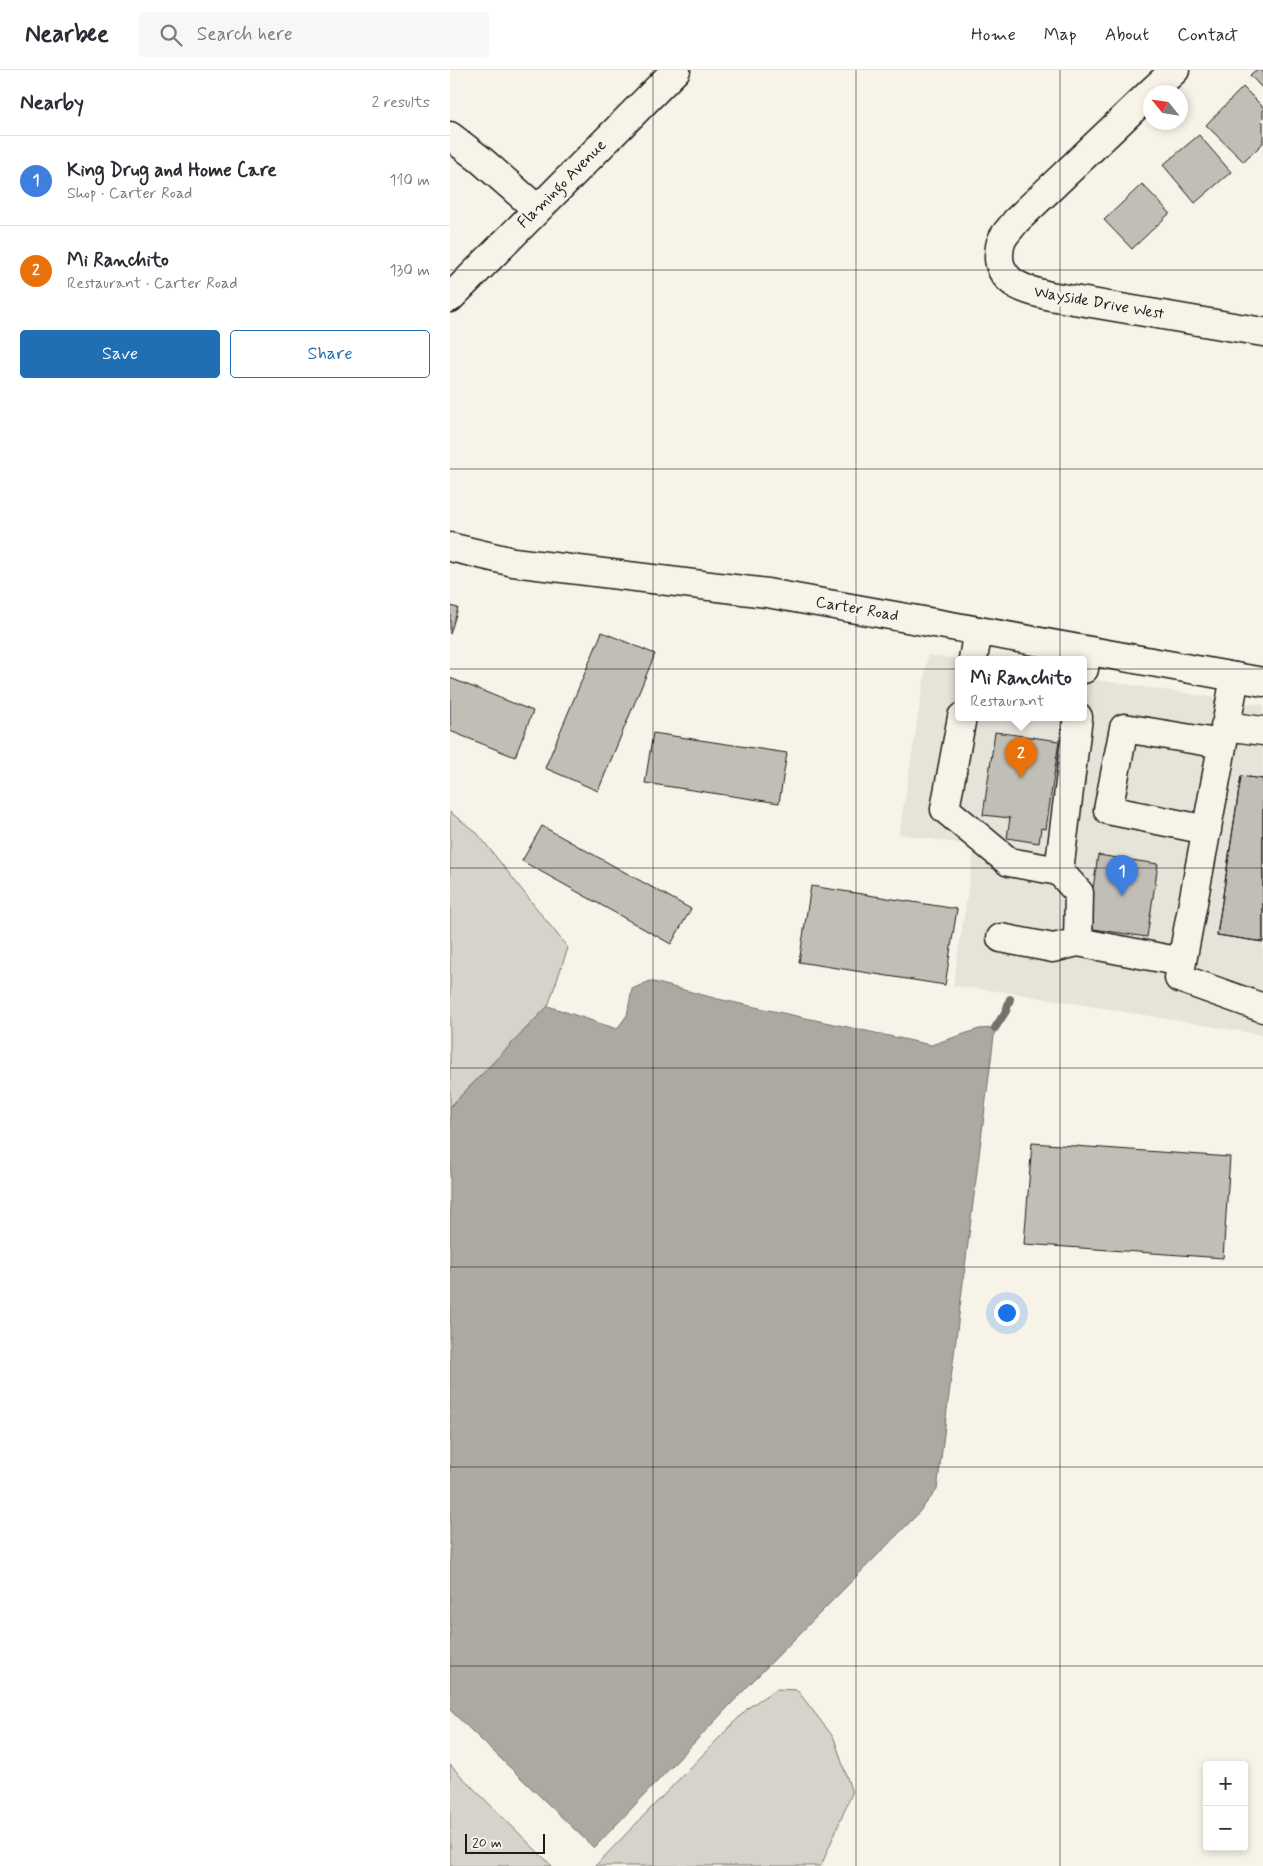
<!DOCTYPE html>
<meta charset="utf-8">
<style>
:root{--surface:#fff;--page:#f7f7f7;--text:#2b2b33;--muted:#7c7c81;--line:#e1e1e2;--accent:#1f6fb2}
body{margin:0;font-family:Mynerve,sans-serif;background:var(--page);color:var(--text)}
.controls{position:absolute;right:15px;bottom:15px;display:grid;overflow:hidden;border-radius:5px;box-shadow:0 2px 8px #0003}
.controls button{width:45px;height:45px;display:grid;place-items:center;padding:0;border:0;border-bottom:1px solid var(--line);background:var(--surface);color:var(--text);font:25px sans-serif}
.compass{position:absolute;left:693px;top:15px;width:45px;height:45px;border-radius:50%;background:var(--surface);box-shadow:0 2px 8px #0003;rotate:300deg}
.scale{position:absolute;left:15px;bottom:12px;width:80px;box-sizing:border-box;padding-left:5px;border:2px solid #1c1c1c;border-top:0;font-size:14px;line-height:18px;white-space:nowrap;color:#1c1c1c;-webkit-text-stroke:4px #f7f3e8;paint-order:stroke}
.you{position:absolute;left:556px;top:1242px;width:18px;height:18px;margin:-12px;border:4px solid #fff;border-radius:50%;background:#1a73e8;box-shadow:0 0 0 8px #1a73e833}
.badge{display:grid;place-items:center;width:32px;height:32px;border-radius:50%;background:var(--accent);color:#fff;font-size:16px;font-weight:700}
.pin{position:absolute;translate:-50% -41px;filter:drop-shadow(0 1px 2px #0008)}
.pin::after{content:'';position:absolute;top:26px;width:18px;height:15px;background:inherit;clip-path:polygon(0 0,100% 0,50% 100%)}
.popup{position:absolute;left:505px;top:586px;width:132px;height:65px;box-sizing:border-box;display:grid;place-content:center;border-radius:5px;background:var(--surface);filter:drop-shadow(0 1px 4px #0005);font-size:16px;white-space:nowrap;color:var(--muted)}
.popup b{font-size:19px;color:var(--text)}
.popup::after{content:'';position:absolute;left:50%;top:100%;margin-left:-10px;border:10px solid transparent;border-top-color:var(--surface)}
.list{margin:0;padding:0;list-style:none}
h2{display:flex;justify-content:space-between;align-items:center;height:65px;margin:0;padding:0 20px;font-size:21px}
h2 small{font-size:16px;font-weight:400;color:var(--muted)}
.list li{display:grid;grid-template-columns:32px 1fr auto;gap:15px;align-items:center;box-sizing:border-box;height:90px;padding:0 20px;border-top:1px solid var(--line)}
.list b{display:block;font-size:19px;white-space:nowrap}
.list p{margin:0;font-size:16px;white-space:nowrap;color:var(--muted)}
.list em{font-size:16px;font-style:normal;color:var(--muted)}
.actions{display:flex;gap:10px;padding:15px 20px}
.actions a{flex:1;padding:11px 0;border:1px solid var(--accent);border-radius:5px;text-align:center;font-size:18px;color:var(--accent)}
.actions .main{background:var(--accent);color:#fff}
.icon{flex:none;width:28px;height:28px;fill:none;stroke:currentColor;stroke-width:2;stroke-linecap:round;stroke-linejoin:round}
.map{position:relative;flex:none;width:813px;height:1796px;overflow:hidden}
header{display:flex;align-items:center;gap:30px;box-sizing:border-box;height:70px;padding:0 25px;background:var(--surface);border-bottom:1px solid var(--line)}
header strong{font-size:24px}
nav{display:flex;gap:28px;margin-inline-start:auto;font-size:18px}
.search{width:350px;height:45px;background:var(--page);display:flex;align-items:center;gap:12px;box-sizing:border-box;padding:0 18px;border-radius:5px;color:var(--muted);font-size:19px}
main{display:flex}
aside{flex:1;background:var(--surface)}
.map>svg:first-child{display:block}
.built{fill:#e6e3d9}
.green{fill:#d7d3cb;stroke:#7a7874}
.water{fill:#aca9a2;stroke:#72716c}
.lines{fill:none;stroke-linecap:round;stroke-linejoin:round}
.stream{stroke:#72716c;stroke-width:8}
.building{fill:#c0beb5;stroke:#1c1c1c}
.minor-casing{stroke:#1c1c1c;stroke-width:31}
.major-casing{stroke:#1c1c1c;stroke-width:31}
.minor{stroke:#f7f3e8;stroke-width:28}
.major{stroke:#f7f3e8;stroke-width:28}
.grid{fill:none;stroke:#1c1c1c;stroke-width:1;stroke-opacity:0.55}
.labels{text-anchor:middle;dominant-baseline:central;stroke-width:5;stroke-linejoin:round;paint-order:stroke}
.street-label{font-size:16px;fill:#1c1c1c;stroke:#f7f3e8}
</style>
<header>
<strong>Nearbee</strong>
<div class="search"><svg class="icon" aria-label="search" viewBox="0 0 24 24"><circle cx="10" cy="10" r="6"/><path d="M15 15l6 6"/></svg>Search here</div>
<nav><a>Home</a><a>Map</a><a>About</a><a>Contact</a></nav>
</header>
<main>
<aside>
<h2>Nearby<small>2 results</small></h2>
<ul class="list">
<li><span class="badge" style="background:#3f7fe0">1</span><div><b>King Drug and Home Care</b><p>Shop · Carter Road</p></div><em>110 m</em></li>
<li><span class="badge" style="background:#e8710a">2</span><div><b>Mi Ranchito</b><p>Restaurant · Carter Road</p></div><em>130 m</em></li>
</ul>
<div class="actions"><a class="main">Save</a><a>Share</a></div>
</aside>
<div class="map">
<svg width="813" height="1796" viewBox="0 0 813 1796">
<rect width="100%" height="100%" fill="#f7f3e8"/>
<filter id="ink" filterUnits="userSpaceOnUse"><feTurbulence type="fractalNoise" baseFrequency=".02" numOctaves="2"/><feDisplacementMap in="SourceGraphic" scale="10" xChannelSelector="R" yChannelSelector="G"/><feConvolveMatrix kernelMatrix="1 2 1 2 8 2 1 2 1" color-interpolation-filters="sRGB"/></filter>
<g filter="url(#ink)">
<path class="built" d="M478,585L508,589V647H634V608L813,635V965L563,923L503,916L525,776L449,764Z"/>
<path class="green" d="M0,742L27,763L118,878L98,936L0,1037Z
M326,1619L347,1620L384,1668L402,1723L371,1796H145L299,1637Z
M0,1695L102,1796H0Z"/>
<path class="water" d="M200,911L268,929L481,975L529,959L545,958L487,1420L465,1447L301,1613L144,1778L0,1640V1037L98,936L167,959L177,945L182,919Z"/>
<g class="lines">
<path class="stream" d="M545,958L556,941L560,929"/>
</g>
<path class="building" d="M806,0H813V19L800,5Z
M793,17L813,37V48L811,50L813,52V73L794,92L756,55Z
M749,65L781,102L745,133L713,95Z
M692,114L720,143L682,179L654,150Z
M0,536L8,538L0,564Z
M152,562L205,584L148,721L95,698Z
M0,608L83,641L65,687L0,661Z
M545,662L609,671L596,759L591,758L589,773L557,768L560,748L533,745Z
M203,663L337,683L329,733L195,713Z
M791,706L813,709V872L767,865Z
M791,706L813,709V872L767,865Z
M92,756L241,839L221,874L72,791Z
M648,785L708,794L697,867L637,858Z
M361,816L507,839L495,915L349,892Z
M582,1073L780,1087L773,1188L574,1174Z"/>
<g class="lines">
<defs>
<path id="minor" d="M701,22L725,0
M700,23L566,151C562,157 555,163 552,170C549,176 549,183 549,189C552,215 579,221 600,226L813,262
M0,66L31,90L87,139
M0,228L226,0
M523,589L528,561
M634,599L636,581
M785,607L729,908L813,938
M512,647L495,739L559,792L609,801L628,647
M775,656L813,661
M757,760L658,740L674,658L772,674
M609,801L629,823L628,872L732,892
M551,868L603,878L628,872"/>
<path id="major" d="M0,477L63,492L317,523L813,612"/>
</defs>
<use href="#minor" class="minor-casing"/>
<use href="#major" class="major-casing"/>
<use href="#minor" class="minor"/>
<use href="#major" class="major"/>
</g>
</g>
<path class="grid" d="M203,0V1796M406,0V1796M610,0V1796M0,200H813M0,399H813M0,599H813M0,798H813M0,998H813M0,1197H813M0,1397H813M0,1596H813"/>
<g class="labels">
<g class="street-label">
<text transform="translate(112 114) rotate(-45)">Flamingo Avenue</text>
<text transform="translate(649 233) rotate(10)">Wayside Drive West</text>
<text transform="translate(407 539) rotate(10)">Carter Road</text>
</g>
</g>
</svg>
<div class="controls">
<button>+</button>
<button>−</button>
</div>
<svg class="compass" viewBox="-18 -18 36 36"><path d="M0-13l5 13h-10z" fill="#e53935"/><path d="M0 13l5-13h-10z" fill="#7c7c81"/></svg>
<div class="scale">20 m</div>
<div class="you"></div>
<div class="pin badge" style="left:672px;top:826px;background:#3f7fe0">1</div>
<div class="pin badge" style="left:571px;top:708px;background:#e8710a">2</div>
<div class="popup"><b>Mi Ranchito</b>Restaurant</div>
</div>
</main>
